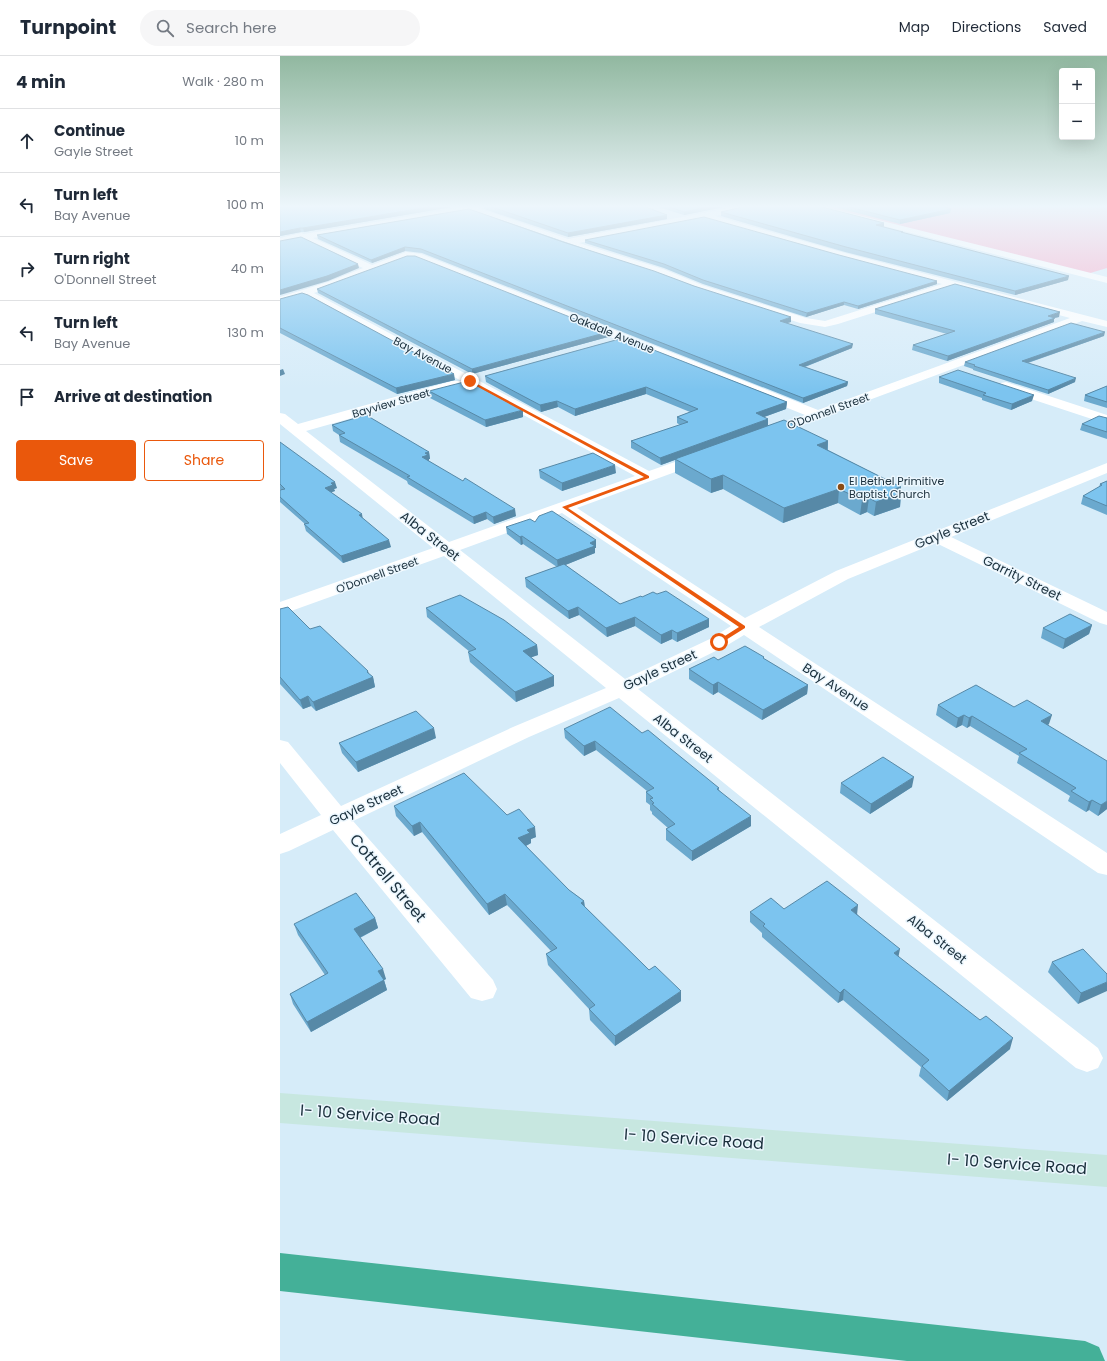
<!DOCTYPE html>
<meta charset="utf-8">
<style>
:root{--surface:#fff;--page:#f6f6f7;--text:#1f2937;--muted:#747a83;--line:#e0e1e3;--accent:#ea580c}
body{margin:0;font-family:Poppins,sans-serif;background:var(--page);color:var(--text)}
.controls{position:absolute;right:12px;top:12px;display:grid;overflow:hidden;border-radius:4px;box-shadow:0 4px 16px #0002}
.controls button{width:36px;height:36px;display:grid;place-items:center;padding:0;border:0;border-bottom:1px solid var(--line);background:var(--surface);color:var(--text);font:20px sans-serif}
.stop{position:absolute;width:12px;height:12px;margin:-9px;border:3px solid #ea580c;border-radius:50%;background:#fff}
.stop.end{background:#ea580c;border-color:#fff;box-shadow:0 1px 4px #0008}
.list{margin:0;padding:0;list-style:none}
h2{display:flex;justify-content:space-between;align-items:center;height:52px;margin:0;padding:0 16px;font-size:17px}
h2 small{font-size:13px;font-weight:400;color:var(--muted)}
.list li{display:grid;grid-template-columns:26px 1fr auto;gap:12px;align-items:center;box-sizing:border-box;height:64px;padding:0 16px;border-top:1px solid var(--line)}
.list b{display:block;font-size:15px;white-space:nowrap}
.list p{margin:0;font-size:13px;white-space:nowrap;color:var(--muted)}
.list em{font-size:13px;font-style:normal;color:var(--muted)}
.actions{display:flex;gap:8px;padding:12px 16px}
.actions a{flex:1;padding:9px 0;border:1px solid var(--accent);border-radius:4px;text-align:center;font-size:14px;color:var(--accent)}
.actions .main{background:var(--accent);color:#fff}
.icon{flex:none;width:22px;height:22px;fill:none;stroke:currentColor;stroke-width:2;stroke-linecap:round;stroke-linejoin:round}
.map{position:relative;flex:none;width:827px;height:1305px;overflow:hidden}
header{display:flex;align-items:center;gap:24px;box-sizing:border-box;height:56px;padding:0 20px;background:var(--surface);border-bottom:1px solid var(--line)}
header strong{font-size:19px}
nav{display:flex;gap:22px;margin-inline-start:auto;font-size:14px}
.search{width:280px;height:36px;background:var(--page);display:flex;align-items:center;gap:10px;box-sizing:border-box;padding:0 14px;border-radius:22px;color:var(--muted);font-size:15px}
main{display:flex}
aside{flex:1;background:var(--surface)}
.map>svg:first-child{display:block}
.green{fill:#f8a1c2}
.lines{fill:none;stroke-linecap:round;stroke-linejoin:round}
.street{fill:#fff;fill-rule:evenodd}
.secondary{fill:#c7e7e0;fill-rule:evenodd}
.highway{fill:#44b098;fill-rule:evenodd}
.wall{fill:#6ba9ce}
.shaded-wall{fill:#5789a7}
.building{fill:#7cc4ef;stroke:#5789a7}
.route{fill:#ea580c}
.poi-dot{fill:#8b4b13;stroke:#ecf7fe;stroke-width:1.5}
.labels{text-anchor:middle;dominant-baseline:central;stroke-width:3;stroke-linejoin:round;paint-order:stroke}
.far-street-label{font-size:11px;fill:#1a2f3c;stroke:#ecf7fe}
.far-poi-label{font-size:11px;fill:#1a2f3c;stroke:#ecf7fe;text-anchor:start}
.street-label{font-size:13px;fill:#1a2f3c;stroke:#ecf7fe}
.near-street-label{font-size:16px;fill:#1a2f3c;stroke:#ecf7fe}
</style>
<header>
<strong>Turnpoint</strong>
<div class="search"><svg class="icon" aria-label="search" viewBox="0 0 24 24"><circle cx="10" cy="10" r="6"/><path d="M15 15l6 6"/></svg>Search here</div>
<nav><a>Map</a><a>Directions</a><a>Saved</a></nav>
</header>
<main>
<aside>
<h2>4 min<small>Walk · 280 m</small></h2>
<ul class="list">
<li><svg class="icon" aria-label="ahead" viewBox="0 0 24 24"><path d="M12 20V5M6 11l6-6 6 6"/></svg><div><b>Continue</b><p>Gayle Street</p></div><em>10 m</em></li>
<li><svg class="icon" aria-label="left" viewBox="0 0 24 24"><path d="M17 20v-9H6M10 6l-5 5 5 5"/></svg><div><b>Turn left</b><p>Bay Avenue</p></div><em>100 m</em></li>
<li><svg class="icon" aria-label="right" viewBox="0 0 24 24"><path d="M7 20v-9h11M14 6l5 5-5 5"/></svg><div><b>Turn right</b><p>O'Donnell Street</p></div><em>40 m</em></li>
<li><svg class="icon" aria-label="left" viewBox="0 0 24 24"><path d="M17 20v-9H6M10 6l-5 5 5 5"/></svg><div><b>Turn left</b><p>Bay Avenue</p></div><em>130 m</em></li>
<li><svg class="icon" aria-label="arrive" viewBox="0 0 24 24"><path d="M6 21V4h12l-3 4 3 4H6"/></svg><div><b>Arrive at destination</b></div></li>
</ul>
<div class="actions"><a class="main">Save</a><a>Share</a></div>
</aside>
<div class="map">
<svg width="827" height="1305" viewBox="0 0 827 1305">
<rect width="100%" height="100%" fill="#d6ecf9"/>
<path class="green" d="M534,151H827V212L807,218Z"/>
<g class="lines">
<path class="street" d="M183,151H204L201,153L288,183L454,151H473L435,160L565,197L827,265V271L802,265L484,383L479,382L477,379L479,376L525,359L136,203L127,202L56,230L34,237L369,415L418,398L423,396L428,398L431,401L428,404L297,452L465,562L556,515L827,407V417L671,481L827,556V569L820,567L656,487L568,523L479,571L827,797V819L818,817L464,579L446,590L358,633L818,992L823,1002L818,1012L807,1016L796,1012L339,642L249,681L73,765L213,924L217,933L213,942L202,945L191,942L53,774L9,795L0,798V778L41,759L0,707V684L8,686L61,750L233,671L326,632L164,500L0,559V546L153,492L0,368V357L5,358L18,368L172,325H182L184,328L182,331L26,375L169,486L355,420L30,242L23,240L0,247V241L48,226L83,212L22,184L0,188V182L21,177L24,178ZM190,155L284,188L375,217L414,233L520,267L545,271L558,268L674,231L790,262L538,354L141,198L126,196L92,209L33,182ZM424,162L559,201L662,228L545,265L526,262L422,229L383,213L299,187ZM282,457L451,570L432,582L345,623L180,494Z
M530,151H546L827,221V227Z
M726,326L827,359V368L721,333L719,330L721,327Z"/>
<path class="secondary" d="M0,1037L827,1099V1131L0,1067Z"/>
<path class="highway" d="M0,1197L805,1285L819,1291L825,1305H627L0,1235Z"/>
</g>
<path class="wall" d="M0,151H172L24,176H21L0,180Z
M204,151H365L387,163L288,181L204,153Z
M378,151H444L404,159Z
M554,151H665L671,153L670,157L620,168Z
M189,153L414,230L511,266L507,267L572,292L525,311L568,326L567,330L523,347L142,197L125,195L92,207L38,183L37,179Z
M441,156L604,171L788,224L735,239L565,196L441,160Z
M305,184L657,228L578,253L564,249L526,261L423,228L384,212L305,187Z
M37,233L328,276V281L192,318L38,237Z
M0,243L175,324L117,338L0,277Z
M595,253L779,261L774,262V266L667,305L632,294L633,289L667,278L595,258Z
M824,280L748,307L795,326L768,338L693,314V313L684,310L685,306Z
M343,282L507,346L506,353L484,361L488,370L381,409L351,392V385L400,369L397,367V361L410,356L366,338L295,360L278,351L261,356L206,326L205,320Z
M659,321L752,345L731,354L702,344V342L659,327Z
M827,330V352L804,345L805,339Z
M149,335L243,361L206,371L150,342Z
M827,362V383L800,374L802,368Z
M52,369L149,396L150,403H149V405L236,460L214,468L207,463L194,468L128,428L127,425L60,386L59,379L53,375Z
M548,385V394L621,431L620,436L621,437L620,451L594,460L587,456L580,459L558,447L503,467L443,433L431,437L395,417V403Z
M0,386L57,432L54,433L55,435L51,436L83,463L111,491L63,507L26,475L24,468H25L0,446V434H1L0,433Z
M259,414L336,417L282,435L260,422Z
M827,425V459L801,448L803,440L819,431L820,428Z
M255,466L316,484V492H315V497L285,509L340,548L362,541L377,538L429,563V571L397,586L392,583L381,588L355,570L327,581L299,559L289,563L246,531L245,522L277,511L243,488L241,489L227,478L226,471Z
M146,552L257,589L258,599L251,601L274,620V630L236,646L190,606L188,596H190L147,561Z
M0,553L30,573L89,618L93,621L95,631L36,655L31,650L23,653L0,628Z
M812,569L809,578L783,593L761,582L763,572Z
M484,603L528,629L527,638L482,664L438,636L433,639L409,623V613Z
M658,649L734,651L769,668L768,669L827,753L818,760L809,754L806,756L788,745L790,740L737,707L739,700L690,670L687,672L682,669L676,672L656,659Z
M284,673L362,677L439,732V734L471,770L412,805L386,784V773L388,772L372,758V756L370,754V749L366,746V736L367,735L316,694L304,700L285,682Z
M156,682L78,716L62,697L59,687Z
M561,727L632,731L590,758L560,737Z
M114,750L227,759L256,781L251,783V787L246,790L289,834L304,845L305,851L401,945L335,990L310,964L309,953L268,909L266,898L271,895L227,849L209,859L142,776L134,780L116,760Z
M504,853L577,858L618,901L730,993L667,1045L639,1020L641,1011L563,944L558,947L482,881V877L470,866V856Z
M95,862L98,872L80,882L106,923L104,924L107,934L31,976L13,948L10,938L45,919L18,879L14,868Z
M772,906L827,918L798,948L768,916Z"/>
<path class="shaded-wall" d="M149,151H172L24,176L23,172Z
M425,151H444L404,159V156Z
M671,153L670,157L620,168V164Z
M387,159V163L288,181V177Z
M604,167V171L596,169Z
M20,172L21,176L0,180V176Z
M125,191V195L92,207L91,204Z
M78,208L79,212L48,225L0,239V234Z
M789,220L788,224L735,239V235Z
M657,225V228L578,253V250Z
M564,246V249L526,261L527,257Z
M780,256L779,261L774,262V266L667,305L668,300L768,260Z
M511,261V266L500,269V265Z
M328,276V281L192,318V313Z
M825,276L824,280L741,309L742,305Z
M573,288L572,292L519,313V309Z
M3,313L5,318L0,320V314Z
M174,318L175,324L117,338L116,332Z
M796,322L795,326L768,338V334Z
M568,326L567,330L523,347V342Z
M366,331V338L295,360V353Z
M754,339L752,345L731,354L732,348Z
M277,345L278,351L261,356L260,349Z
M507,346L506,353L476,364V357Z
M243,354V361L206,371L205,364Z
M488,363V370L381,409L380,402Z
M548,385L547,398L537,389Z
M149,396L150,403H149V406L142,401L145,397Z
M335,409L336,417L282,435V427Z
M443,419V433L431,437V423Z
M55,426L57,432L54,433L55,435L46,438L45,432L51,427Z
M621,431L620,437H621L620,451L594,460L596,446L614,433Z
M559,433L558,447L503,467L504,452Z
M589,442L587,456L580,459L582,444Z
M235,453L236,460L214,468L213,461Z
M206,456L207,463L194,468L193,461Z
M82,458L83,464L79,459Z
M242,480L243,488L241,489L240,481Z
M109,484L111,491L63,507L61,500Z
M316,484V492H315V497L278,512L277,504L310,487Z
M298,551L299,559L289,563L288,555Z
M355,561V570L327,581L326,572Z
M429,563V571L397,586V577Z
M812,569L809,578L783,593L785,583Z
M392,574V583L381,588V579Z
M257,589L258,599L244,604L243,595Z
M88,615L90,622L93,621L95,631L36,655L33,646Z
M274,620V630L236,646L235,636Z
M438,626V636L433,639V629Z
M528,629L527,638L482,664L483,654Z
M28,640L31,650L23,653L20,644Z
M684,659L682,669L676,672L678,662Z
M772,659L769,668L758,675L761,665Z
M692,660L690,670L687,672L689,662Z
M154,672L156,682L78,716L76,706Z
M315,685L316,694L304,700V690Z
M634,721L632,731L590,758L591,748Z
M812,744L809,754L806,756L809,746Z
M827,745V753L818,760L821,749Z
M471,760V770L412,805V795Z
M140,766L142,776L134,780L132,770Z
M255,771L256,781L251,783V787L240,793L238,782L247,774Z
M225,838L227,849L209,859L207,848Z
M304,845L305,856L301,847Z
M578,849L577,859L571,854Z
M95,862L98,872L77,883L74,873Z
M620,893L618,903L614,897Z
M103,913L106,923L104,924L107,934L31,976L27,966L98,915Z
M827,926V935L798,948L801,937Z
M564,933L563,944L558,947L560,937Z
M401,935V945L335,990V980Z
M733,982L730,993L667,1045L669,1035Z"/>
<path class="building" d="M0,151H149L23,172H20L0,176Z
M212,151H366L387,159L288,177Z
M390,151H425L404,156Z
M462,151H542L604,167L596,169L623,176H621L789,220L735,235L566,191L441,156Z
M569,151H665L671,153L620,164Z
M189,153L283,186L374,215L414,230L511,261L500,265L573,288L519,309L568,326L523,342L141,193L125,191L91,204L37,179Z
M424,161L559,199L657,225L578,250L564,246L527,257L423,224L384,208L305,184Z
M21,181L78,208L47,220L0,234V185Z
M127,200H135L328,276L192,313L37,233Z
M675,228L780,256L768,260L775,262L668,300L633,289L675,275L595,253Z
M22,237L28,239L174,318L116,332L0,272V243Z
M791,267L825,276L742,305L796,322L768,334L694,310L695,309L685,306Z
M343,282L507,346L476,357L488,363L380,402L351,385L408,366L397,361L418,353L366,331L295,353L277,345L260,349L205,320Z
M678,314L754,339L732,348L703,339L706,337L659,321Z
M188,325L243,354L205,364L149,335Z
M827,330V346L805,339Z
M86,359L149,396L145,397L148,399L142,401L183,425L185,422L235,453L213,461L206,456L193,461L127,421L130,420L59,379L65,377L52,369Z
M819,360L827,362V376L802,368Z
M504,364L548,385L537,389L621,431L614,433L621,437L596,446L589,442L582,444L559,433L504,452L443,419L431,423L395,403Z
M0,386L55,426L51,427L53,429L45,432L82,458L79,459L109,484L61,500L24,468L29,467L0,441V434L5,433L0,428Z
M313,397L335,409L282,427L259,414Z
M827,425V450L803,440L822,429L820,428Z
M272,455L316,484L310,487L315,490L277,504L242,480L240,481L226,471L250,463L255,466L259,460Z
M284,508L340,548L361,540L362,541L373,536L377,538L386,535L429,563L397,577L392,574L381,579L355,561L326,572L298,551L288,555L245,522Z
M180,539L224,564L257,589L243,595L274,620L235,636L188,596L196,593L146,552Z
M8,551L30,573L40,570L88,615L87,616L93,621L33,646L28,640L20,644L0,621V553Z
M790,558L812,569L785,583L763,572Z
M465,590L484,601L483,602L528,629L483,654L438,626L433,629L409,613L434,601L438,604Z
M696,629L734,651L747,644L772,659L761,665L827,705V745L821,749L812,744L809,746L791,735L796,732L739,697L747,693L692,660L689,662L684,659L678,662L658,649Z
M330,651L362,677L368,674L391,693L439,732L437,733L471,760L412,795L386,773L395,768L372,748L374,747L370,743L373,742L366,736L374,732L315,685L304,690L284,673Z
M136,655L154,672L76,706L59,687Z
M603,701L634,721L591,748L561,727Z
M184,717L227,759L239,753L255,771L247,774L250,777L238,782L289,834L304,845L301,847L369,914L375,910L401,935L335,980L309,953L315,949L266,898L277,892L225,838L207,848L140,766L132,770L114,750Z
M547,825L578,849L571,854L620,893L614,897L700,964L706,960L733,982L669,1035L642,1010L649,1004L564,933L560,937L483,870L485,868L470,856L491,842L504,853Z
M76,837L95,862L74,873L103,913L98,915L104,924L27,966L10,938L48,917L14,868Z
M803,893L827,918V926L801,937L772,906Z"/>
<linearGradient id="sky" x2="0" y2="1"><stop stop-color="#91b8a0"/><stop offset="0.45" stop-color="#edf6fc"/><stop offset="1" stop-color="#edf6fc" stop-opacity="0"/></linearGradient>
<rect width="827" height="334" fill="url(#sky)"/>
<path class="route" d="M190,324L369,420V422L288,452L465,570V572L441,587H437V585L459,571L282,451L364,421L189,326Z"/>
<circle class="poi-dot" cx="561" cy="431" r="4"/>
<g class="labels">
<g class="far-street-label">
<text transform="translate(332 277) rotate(22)">Oakdale Avenue</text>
<text transform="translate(143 299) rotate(28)">Bay Avenue</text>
<text transform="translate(111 347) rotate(-16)">Bayview Street</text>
<text transform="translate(548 355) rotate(-20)">O'Donnell Street</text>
<text transform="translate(97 519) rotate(-20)">O'Donnell Street</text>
</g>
<g class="far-poi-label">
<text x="569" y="425">El Bethel Primitive<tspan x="569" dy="13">Baptist Church</tspan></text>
</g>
<g class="street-label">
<text transform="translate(672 474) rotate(-22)">Gayle Street</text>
<text transform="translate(150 480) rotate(38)">Alba Street</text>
<text transform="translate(742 522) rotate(26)">Garrity Street</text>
<text transform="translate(380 614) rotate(-25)">Gayle Street</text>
<text transform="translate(556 631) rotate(33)">Bay Avenue</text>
<text transform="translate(403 682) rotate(38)">Alba Street</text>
<text transform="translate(86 749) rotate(-25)">Gayle Street</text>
<text transform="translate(657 883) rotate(38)">Alba Street</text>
</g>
<g class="near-street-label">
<text transform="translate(108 822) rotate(50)">Cottrell Street</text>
<text transform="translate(90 1059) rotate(4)">I- 10 Service Road</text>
<text transform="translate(414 1083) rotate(4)">I- 10 Service Road</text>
<text transform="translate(737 1108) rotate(4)">I- 10 Service Road</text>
</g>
</g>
</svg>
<div class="controls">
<button>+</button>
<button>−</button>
</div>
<div class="stop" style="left:439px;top:586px"></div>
<div class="stop end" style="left:190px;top:325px"></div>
</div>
</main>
